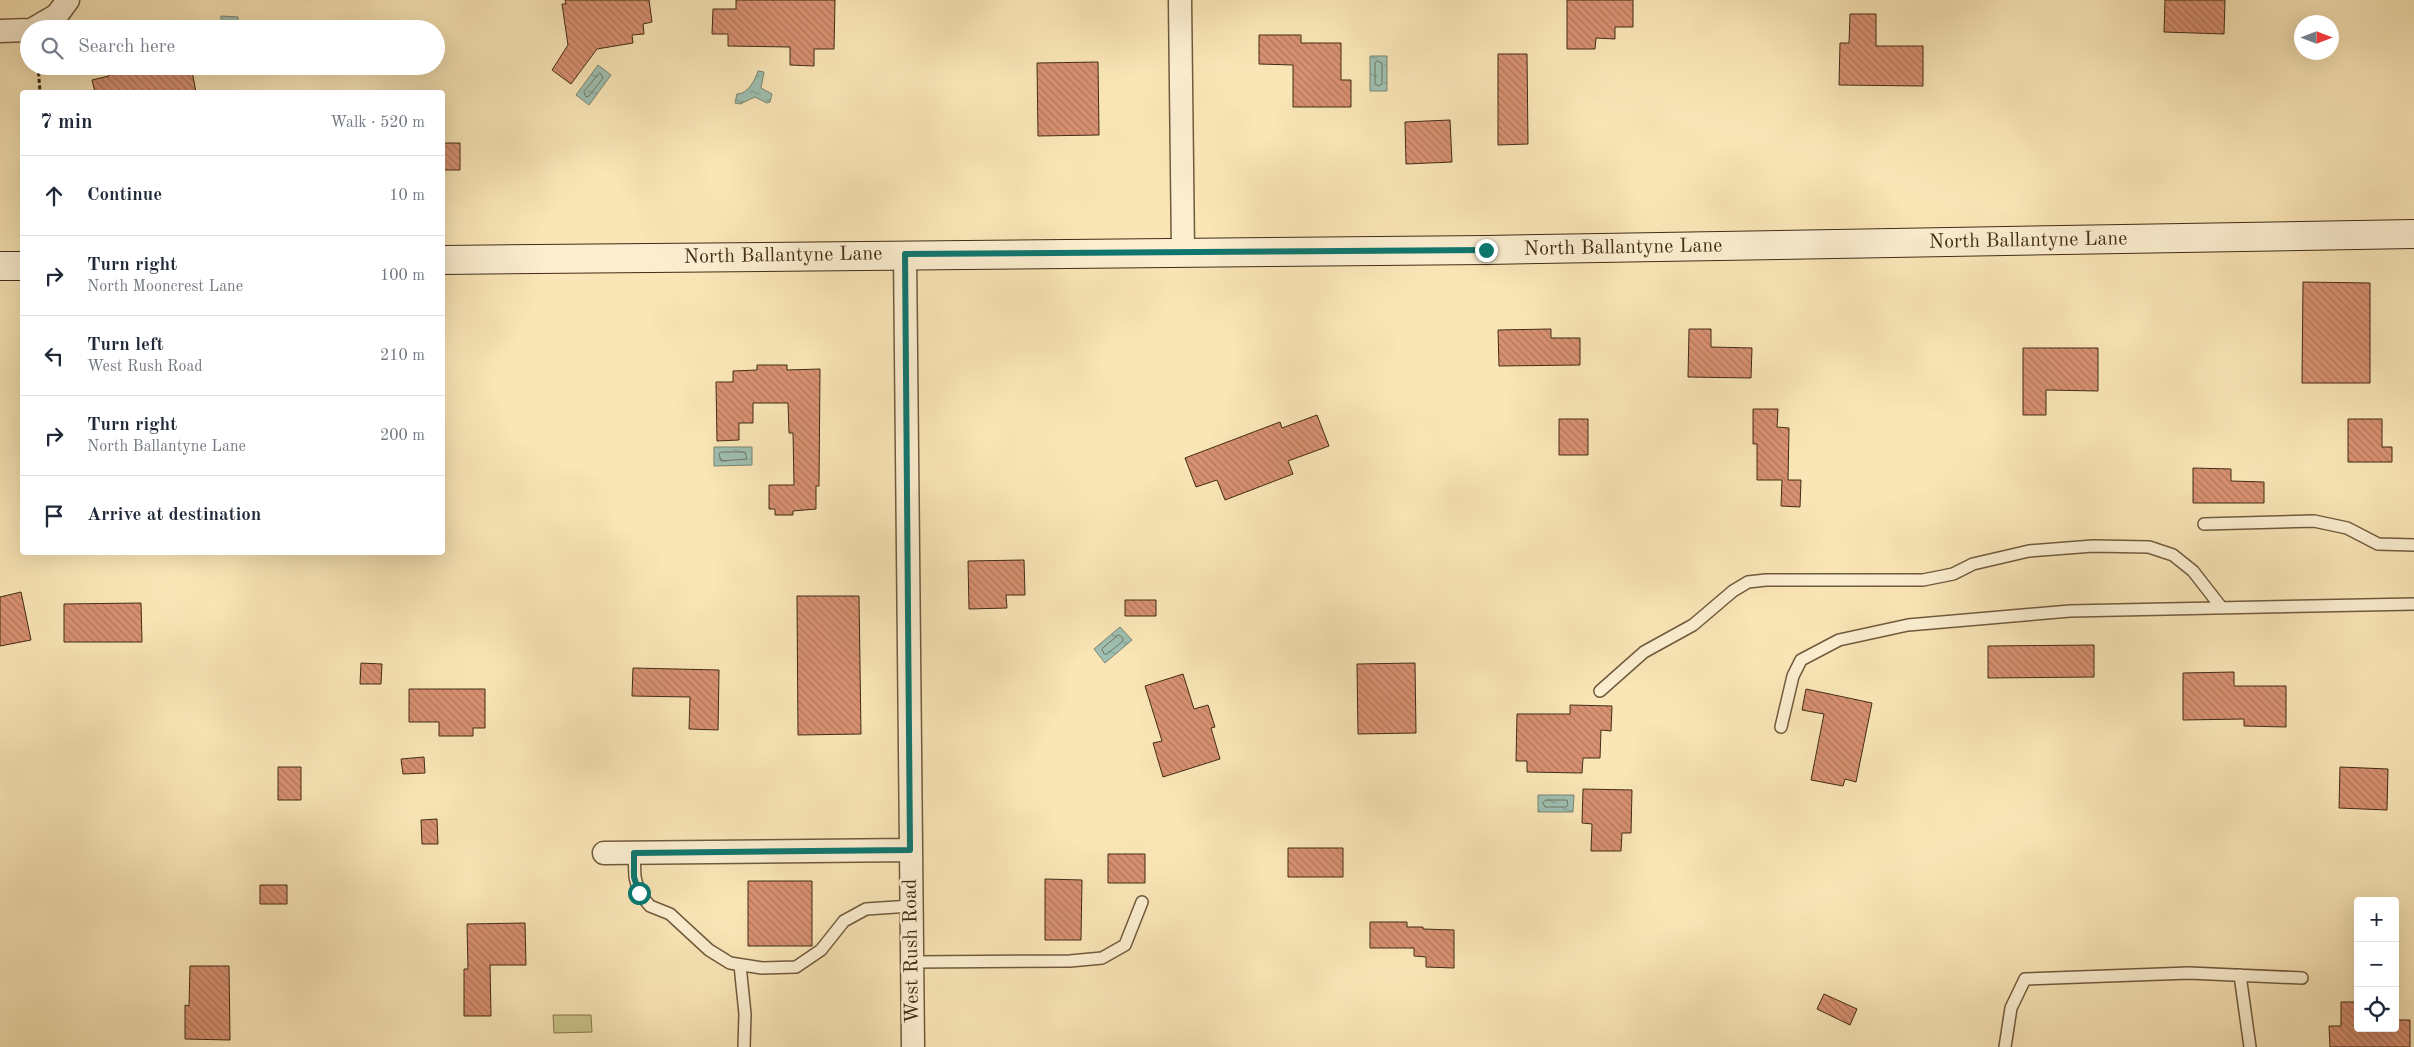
<!DOCTYPE html>
<meta charset="utf-8">
<style>
:root{--surface:#fff;--page:#f6f6f7;--text:#1f2937;--muted:#747a83;--line:#e0e1e3}
body{margin:0;font-family:"Old Standard TT",serif;background:var(--page);color:var(--text)}
.controls{position:absolute;right:15px;bottom:15px;display:grid;overflow:hidden;border-radius:5px;box-shadow:0 5px 20px #0002}
.controls button{width:45px;height:45px;display:grid;place-items:center;padding:0;border:0;border-bottom:1px solid var(--line);background:var(--surface);color:var(--text);font:25px sans-serif}
.compass{position:absolute;left:2294px;top:15px;width:45px;height:45px;border-radius:50%;background:var(--surface);box-shadow:0 5px 20px #0002;rotate:90deg}
.stop{position:absolute;width:15px;height:15px;margin:-11px;border:4px solid #0f766e;border-radius:50%;background:#fff}
.stop.end{background:#0f766e;border-color:#fff;box-shadow:0 1px 5px #0008}
.list{margin:0;padding:0;list-style:none}
h2{display:flex;justify-content:space-between;align-items:center;height:65px;margin:0;padding:0 20px;font-size:21px}
h2 small{font-size:16px;font-weight:400;color:var(--muted)}
.list li{display:grid;grid-template-columns:32px 1fr auto;gap:15px;align-items:center;box-sizing:border-box;height:80px;padding:0 20px;border-top:1px solid var(--line)}
.list b{display:block;font-size:19px;white-space:nowrap}
.list p{margin:0;font-size:16px;white-space:nowrap;color:var(--muted)}
.list em{font-size:16px;font-style:normal;color:var(--muted)}
.icon{flex:none;width:28px;height:28px;fill:none;stroke:currentColor;stroke-width:2;stroke-linecap:round;stroke-linejoin:round}
.map{position:relative;flex:none;width:2414px;height:1047px;overflow:hidden}
.search{position:absolute;background:var(--surface);box-shadow:0 5px 20px #0002;left:20px;top:20px;width:425px;height:55px;display:flex;align-items:center;gap:12px;box-sizing:border-box;padding:0 18px;border-radius:28px;color:var(--muted);font-size:19px}
.panel{position:absolute;background:var(--surface);box-shadow:0 5px 20px #0002;left:20px;top:90px;width:425px;height:465px;border-radius:5px}
.map>svg:first-child{display:block}
.park{fill:#c6c288;stroke:#84774e}
.water{fill:url(#water-ripples);stroke:#798472}
.lines{fill:none;stroke-linecap:round;stroke-linejoin:round}
.shore{stroke:#707662;stroke-width:1}
.building{fill:url(#building-back-hatch);stroke:#422c14}
.lane-casing{stroke:#705a3c;stroke-width:14}
.street-casing{stroke:#705a3c;stroke-width:25}
.secondary-casing{stroke:#422c14;stroke-width:30}
.path{stroke:#422c14;stroke-width:3;stroke-dasharray:4 2.5;stroke-linecap:butt}
.lane{stroke:#fbeed0;stroke-width:11}
.street{stroke:#fbeed0;stroke-width:22}
.secondary{stroke:#fbeed0;stroke-width:28}
.route{stroke:#0f766e;stroke-width:6}
.labels{text-anchor:middle;dominant-baseline:central;stroke-width:5;stroke-linejoin:round;paint-order:stroke}
.street-label{font-size:20px;fill:#422c14;stroke:#fbeed0}
</style>
<div class="map">
<svg width="2414" height="1047" viewBox="0 0 2414 1047">
<defs>
<pattern id="water-ripples" width="26" height="14" patternUnits="userSpaceOnUse" patternTransform="scale(1.25)"><rect width="26" height="14" fill="#9ebfb1"/><path d="M2 4q2-2 4 0t4 0M15 11q2-2 4 0t4 0" fill="none" stroke="#829b8f"/></pattern>
<pattern id="building-back-hatch" width="6" height="6" patternUnits="userSpaceOnUse" patternTransform="scale(1.25)"><rect width="6" height="6" fill="#d89172"/><path d="M-1 5l2 2M0 0l6 6M5-1l2 2" fill="none" stroke="#b1775c"/></pattern>
</defs>
<rect width="100%" height="100%" fill="#f9e5b6"/>
<filter id="stains"><feTurbulence type="fractalNoise" baseFrequency=".004" numOctaves="4"/><feColorMatrix values="0 0 0 0 .2 0 0 0 0 .09 0 0 0 0 .02 0 0 0 .5 -.17"/></filter>
<radialGradient id="worn" r=".72"><stop offset=".6" stop-color="#630" stop-opacity="0"/><stop offset="1" stop-color="#630" stop-opacity=".3"/></radialGradient>
<path class="park" d="M553,1015H591L592,1032L554,1033Z"/>
<path class="water" d="M221,16L238,17V29H221Z
M1370,56H1387V91H1370Z
M598,65L611,75L589,105L576,95Z
M758,71L764,72L761,88L772,94L770,102L767,103L755,97L740,104L735,103L737,94C748,94 755,80 758,71Z
M714,447H752V465L714,466Z
M1120,627L1132,640L1105,663L1094,649Z
M1538,795H1574L1573,812H1538Z"/>
<g class="lines">
<path class="shore" d="M1377,61L1382,63V84L1379,86L1375,84V63Z
M600,73L603,78L589,96L586,97L584,92Z
M722,452H745L747,459L721,461L719,454Z
M1119,635L1123,638V641L1107,654H1104L1102,649Z
M1546,800H1567L1568,805L1566,807H1545L1543,803Z"/>
</g>
<path class="building" d="M565,0H649L652,22L643,24L644,34L632,35L633,43L597,49L571,84L552,70L568,45L562,4H566Z
M736,0H835L834,49H814V66L790,65V47L728,46V34H712L713,9H736Z
M1567,0H1633V27H1615V39L1596,38L1595,49H1567Z
M2165,0H2225L2224,34L2164,32Z
M1850,14H1876V46H1923V86L1839,85L1840,43H1849Z
M1259,35H1301V43H1341V80H1351V107H1293V65L1259,64Z
M1498,54H1527L1528,144L1498,145Z
M1098,62L1099,135L1038,136L1037,63Z
M106,66H191L196,92H95L92,80L109,76Z
M1450,120L1452,162L1406,164L1405,122Z
M442,143H460V170H442Z
M2303,282L2370,283V383H2302Z
M1551,329V338H1580V365L1499,366L1498,330Z
M1689,329H1711V347L1752,348L1751,378L1688,377Z
M2023,348H2098V391L2046,390V415H2023Z
M757,365H787V370L820,369L819,486H816V509L793,511V515H775V509H769V485H794L793,433H789L788,403H753V423H739V440L717,441L716,382H733V371L757,370Z
M1753,409H1778L1777,427L1789,428L1788,480H1801L1800,507L1781,506L1782,480H1757V444H1753Z
M1317,415L1329,446L1288,461L1293,474L1225,500L1217,480L1196,487L1185,458L1280,422L1282,428Z
M1559,419H1588V455H1559Z
M2348,419H2382V447H2392V462H2348Z
M2193,468L2231,469V481L2264,482V503H2193Z
M1024,560L1025,595H1006L1007,608L969,609L968,561Z
M21,592L31,640L0,646V597Z
M797,596H859L861,734L798,735Z
M1125,600H1156V616H1125Z
M141,603L142,642H64V604Z
M2094,645V677L1988,678V646Z
M361,663L382,664L381,684H360Z
M1415,663L1416,733L1358,734L1357,664Z
M633,668L719,670L718,730L689,729L690,697L632,696Z
M2234,672V686H2286V727L2244,726V719L2183,720V673Z
M1183,674L1194,709L1208,705L1215,727L1211,728L1220,759L1163,777L1153,743L1162,741L1145,686Z
M409,689H485V728H473V736H439V722H409Z
M1806,689L1872,703L1856,782L1845,779L1843,786L1811,780L1824,714L1802,710Z
M1570,705L1612,706L1611,731L1601,730L1600,758H1583L1582,773L1527,772V761H1516L1517,714H1570Z
M424,757L425,773L403,774L401,759Z
M278,767H301V800H278Z
M2340,767L2388,769L2387,810L2339,808Z
M1583,789L1632,790L1631,833H1622L1621,851H1591L1592,824L1582,823Z
M437,819L438,844H422L421,820Z
M1288,848H1343V877H1288Z
M1108,854H1145V883H1108Z
M1045,879L1082,880L1081,940H1045Z
M748,881H812V946H748Z
M260,885H287V904H260Z
M1370,922H1407V927H1423V929L1454,930V968L1426,967V957L1414,956V948H1370Z
M525,923L526,965H490L491,1016H464V969H468L467,924Z
M190,966H229L230,1040L185,1039V1005L189,1006Z
M1824,994L1857,1009L1850,1025L1817,1009Z
M2341,1002H2358V1028H2395V1020H2410V1047H2330L2329,1026H2341Z"/>
<g class="lines">
<defs>
<path id="lane" d="M2204,524L2314,521L2347,528L2378,544L2414,545
M1600,691L1644,652L1693,625L1733,591L1748,582L1766,580H1923L1953,574L1973,564L2029,551L2093,546L2149,547L2173,555L2193,571L2221,607
M1781,727L1793,676L1801,660L1839,640L1908,625L2070,611L2414,604
M634,853L635,877L639,893L650,906L670,914L709,950L730,963L762,968L796,967L821,950L844,921L866,909L911,906
M912,962L1070,961L1102,958L1125,945L1142,902
M740,965L745,1014L744,1047
M2240,975L2250,1047
M2005,1047L2011,1008L2025,979L2189,973L2302,978"/>
<path id="street" d="M1180,0L1183,252
M33,29L57,15L68,0
M0,31L29,30
M905,254L913,1047
M604,853L910,850"/>
<path id="secondary" d="M442,260L1486,250L2414,234
M0,266H22"/>
</defs>
<use href="#lane" class="lane-casing"/>
<use href="#street" class="street-casing"/>
<use href="#secondary" class="secondary-casing"/>
<path class="path" d="M38,66L40,92"/>
<use href="#lane" class="lane"/>
<use href="#street" class="street"/>
<use href="#secondary" class="secondary"/>
</g>
<g class="lines">
<path class="route" d="M639,893L634,877V853L910,850L905,254L1486,250"/>
</g>
<g class="labels">
<g class="street-label">
<text transform="translate(2028 241) rotate(-1)">North Ballantyne Lane</text>
<text transform="translate(1623 248) rotate(-1)">North Ballantyne Lane</text>
<text transform="translate(783 256) rotate(-1)">North Ballantyne Lane</text>
<text transform="translate(912 951) rotate(-91)">West Rush Road</text>
</g>
</g>
<rect width="100%" height="100%" filter="url(#stains)"/>
<rect width="100%" height="100%" fill="url(#worn)"/>
</svg>
<div class="controls">
<button>+</button>
<button>−</button>
<button><svg class="icon" aria-label="locate" viewBox="0 0 24 24"><circle cx="12" cy="12" r="6"/><path d="M12 2v4M12 18v4M2 12h4M18 12h4"/></svg></button>
</div>
<svg class="compass" viewBox="-18 -18 36 36"><path d="M0-13l5 13h-10z" fill="#e53935"/><path d="M0 13l5-13h-10z" fill="#747a83"/></svg>
<div class="stop" style="left:639px;top:893px"></div>
<div class="stop end" style="left:1486px;top:250px"></div>
<div class="search"><svg class="icon" aria-label="search" viewBox="0 0 24 24"><circle cx="10" cy="10" r="6"/><path d="M15 15l6 6"/></svg>Search here</div>
<section class="panel">
<h2>7 min<small>Walk · 520 m</small></h2>
<ul class="list">
<li><svg class="icon" aria-label="ahead" viewBox="0 0 24 24"><path d="M12 20V5M6 11l6-6 6 6"/></svg><div><b>Continue</b></div><em>10 m</em></li>
<li><svg class="icon" aria-label="right" viewBox="0 0 24 24"><path d="M7 20v-9h11M14 6l5 5-5 5"/></svg><div><b>Turn right</b><p>North Mooncrest Lane</p></div><em>100 m</em></li>
<li><svg class="icon" aria-label="left" viewBox="0 0 24 24"><path d="M17 20v-9H6M10 6l-5 5 5 5"/></svg><div><b>Turn left</b><p>West Rush Road</p></div><em>210 m</em></li>
<li><svg class="icon" aria-label="right" viewBox="0 0 24 24"><path d="M7 20v-9h11M14 6l5 5-5 5"/></svg><div><b>Turn right</b><p>North Ballantyne Lane</p></div><em>200 m</em></li>
<li><svg class="icon" aria-label="arrive" viewBox="0 0 24 24"><path d="M6 21V4h12l-3 4 3 4H6"/></svg><div><b>Arrive at destination</b></div></li>
</ul>
</section>
</div>
